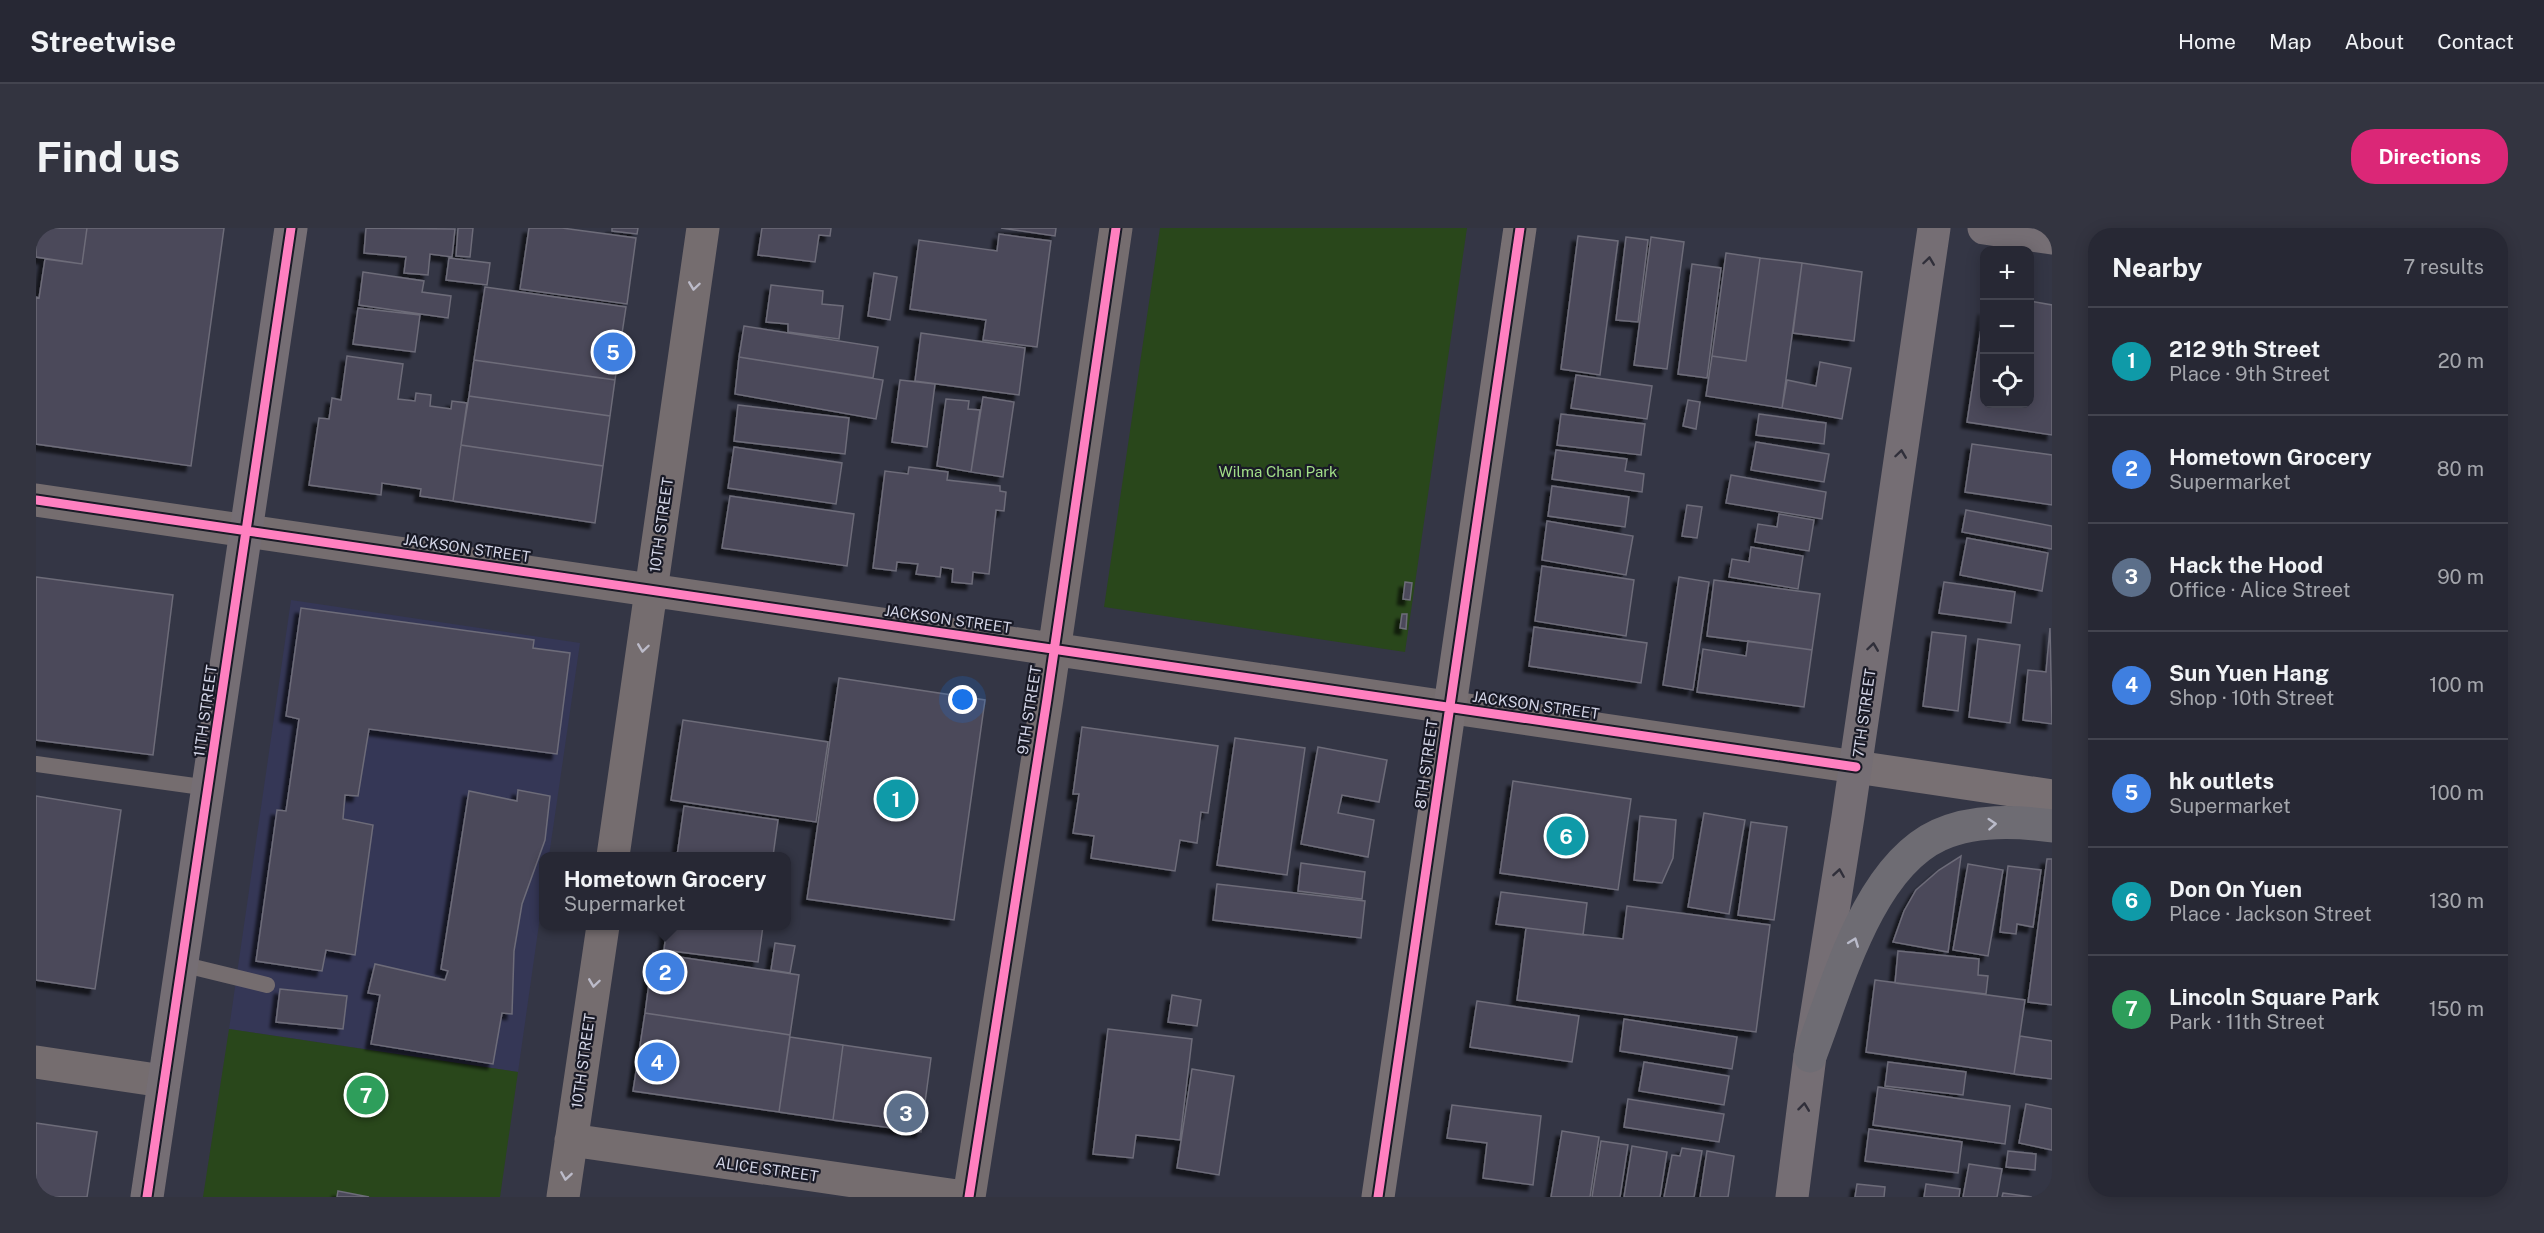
<!DOCTYPE html>
<meta charset="utf-8">
<style>
:root{--surface:#272834;--page:#333440;--text:#f1f3f6;--muted:#a4a6ac;--line:#43444f;--accent:#db2777}
body{margin:0;font-family:"Public Sans",sans-serif;background:var(--page);color:var(--text)}
.controls{position:absolute;right:18px;top:18px;display:grid;overflow:hidden;border-radius:12px;box-shadow:0 3px 15px #0003}
.controls button{width:54px;height:54px;display:grid;place-items:center;padding:0;border:0;border-bottom:2px solid var(--line);background:var(--surface);color:var(--text);font:30px sans-serif}
.you{position:absolute;left:927px;top:472px;width:21px;height:21px;margin:-15px;border:4px solid #fff;border-radius:50%;background:#1a73e8;box-shadow:0 0 0 9px #1a73e833}
.badge{display:grid;place-items:center;width:39px;height:39px;border-radius:50%;background:var(--accent);color:#fff;font-size:20px;font-weight:700}
.pin{position:absolute;translate:-50% -50%;border:3px solid #fff;box-shadow:0 2px 6px #0006}
.popup{position:absolute;left:503px;top:624px;width:252px;height:78px;box-sizing:border-box;display:grid;place-content:center;border-radius:12px;background:var(--surface);filter:drop-shadow(0 2px 4px #0005);font-size:20px;white-space:nowrap;color:var(--muted)}
.popup b{font-size:22px;color:var(--text)}
.popup::after{content:'';position:absolute;left:50%;top:100%;margin-left:-12px;border:12px solid transparent;border-top-color:var(--surface)}
.list{margin:0;padding:0;list-style:none}
h2{display:flex;justify-content:space-between;align-items:center;height:78px;margin:0;padding:0 24px;font-size:26px}
h2 small{font-size:20px;font-weight:400;color:var(--muted)}
.list li{display:grid;grid-template-columns:39px 1fr auto;gap:18px;align-items:center;box-sizing:border-box;height:108px;padding:0 24px;border-top:2px solid var(--line)}
.list b{display:block;font-size:22px;white-space:nowrap}
.list p{margin:0;font-size:20px;white-space:nowrap;color:var(--muted)}
.list em{font-size:20px;font-style:normal;color:var(--muted)}
.icon{flex:none;width:33px;height:33px;fill:none;stroke:currentColor;stroke-width:2;stroke-linecap:round;stroke-linejoin:round}
.map{position:relative;flex:none;width:2016px;height:969px;overflow:hidden;border-radius:24px}
header{display:flex;align-items:center;gap:36px;box-sizing:border-box;height:84px;padding:0 30px;background:var(--surface);border-bottom:2px solid var(--line)}
header strong{font-size:28px}
nav{display:flex;gap:33px;margin-inline-start:auto;font-size:21px}
.intro{display:flex;align-items:center;justify-content:space-between;box-sizing:border-box;height:144px;padding:0 36px}
h1{margin:0;font-size:42px}
.button{padding:15px 27px;border-radius:24px;background:var(--accent);color:#fff;font-size:21px;font-weight:700}
main{display:flex;gap:36px;padding:0 36px}
aside{flex:1;background:var(--surface);border-radius:24px;box-shadow:0 3px 15px #0003}
.map>svg:first-child{display:block}
.built{fill:#353756}
.green{fill:#29471b}
.building{fill:#4c485a;stroke:#6d6c79;stroke-width:1.5;filter:url(#shadow)}
.lines{fill:none;stroke-linecap:round;stroke-linejoin:round}
.service{stroke:#756d6f;stroke-width:16}
.minor{stroke:#756d6f;stroke-width:33}
.secondary{stroke:#787073;stroke-width:33}
.primary{stroke:#756e74;stroke-width:33}
.motorway{stroke:#6e6c73;stroke-width:33}
.cycleway-casing{stroke:#191a26;stroke-width:13}
.cycleway{stroke:#ff80c0;stroke-width:9}
.oneway{stroke:#302f3a}
.oneway2{stroke:#bcbbc9}
.oneway3{stroke:#babbca}
.labels{text-anchor:middle;dominant-baseline:central;stroke-width:4.5;stroke-linejoin:round;paint-order:stroke}
.park-label{font-size:15px;fill:#a2de88;stroke:#191a26}
.street-label{font-size:15px;fill:#d3d5e7;stroke:#191a26}
</style>
<header>
<strong>Streetwise</strong>
<nav><a>Home</a><a>Map</a><a>About</a><a>Contact</a></nav>
</header>
<div class="intro"><h1>Find us</h1><a class="button">Directions</a></div>
<main>
<div class="map">
<svg width="2016" height="969" viewBox="0 0 2016 969">
<defs>
<filter id="shadow"><feDropShadow dx="-5.5" dy="5.5" stdDeviation="1.5" flood-color="#0009"/></filter>
</defs>
<rect width="100%" height="100%" fill="#343645"/>
<path class="built" d="M255,372L544,415L513,628H508L507,668L482,844L193,801Z"/>
<path class="green" d="M1124,0H1431L1369,424L1068,379Z
M193,801L482,844L464,969H167Z"/>
<path class="building" d="M0,0H51L46,36L0,29Z
M51,0H188L155,238L0,216V69L3,70L9,31L46,36Z
M330,0L419,1L416,29L394,26L392,47L368,45L370,29L328,25Z
M422,0H437L434,29L420,28Z
M493,0H526L600,10L591,76L484,61Z
M576,0H602L601,6L576,3Z
M726,0H795L794,8L783,7L779,34L722,27Z
M965,0H1020L1019,8Z
M963,6L1015,13L1001,119L947,112L950,92L874,81L883,12L961,23Z
M1542,8L1582,13L1564,147L1525,141Z
M1590,9L1612,12L1602,94L1580,92Z
M1615,9L1648,14L1631,141L1598,137Z
M1690,25L1724,30L1710,133L1676,128Z
M413,30L454,35L451,57L410,52Z
M1724,30L1766,35L1746,180L1670,168L1676,128L1710,133Z
M1766,35L1826,44L1818,113L1757,105Z
M1656,36L1685,40L1671,150L1642,146Z
M327,44L388,53L386,64L415,68L412,90L323,77Z
M838,45L861,49L854,92L832,88Z
M735,57L787,63L786,76L807,78L803,111L752,104V96L730,94Z
M449,59L590,79L579,152L438,132Z
M1994,73L2016,77V207L1931,194L1948,81V176H1994Z
M322,80L384,87L379,124L317,116Z
M708,98L842,119L837,150L703,129Z
M885,105L989,120L983,167L879,153Z
M311,128L367,136L362,171L379,173L380,165L395,167L394,178L415,181L416,173L431,175L417,273L384,268L385,261L346,255L345,267L273,257L283,190L293,191L296,170L305,172Z
M703,129L847,152L840,191L699,166Z
M438,132L579,152L574,188L433,168Z
M1784,134L1815,140L1806,191L1746,180L1751,152L1780,158Z
M1540,147L1616,158L1611,191L1535,180Z
M864,152L899,156L891,219L856,214Z
M433,168L574,188L567,238L425,217Z
M947,169L978,174L967,249L935,244Z
M910,171L933,173L932,181L944,182L935,244L901,238Z
M1652,172L1664,174L1660,201L1647,198Z
M702,177L813,190L809,226L698,213Z
M1525,186L1609,196L1605,227L1521,217Z
M1723,186L1790,195L1788,216L1720,207Z
M1720,214L1793,226L1788,254L1715,242Z
M1936,216L2016,227V277L1929,264Z
M425,217L567,238L559,295L417,273Z
M698,219L806,235L800,276L692,260Z
M1520,222L1591,231L1589,243L1608,246L1606,264L1516,251Z
M873,239L912,244L911,252L964,258V263L970,264L968,283L960,282L953,346L937,344L936,356L916,354L917,341L905,339L904,349L880,346L882,336L861,334L860,343L837,340L849,243L872,246Z
M1695,247L1790,264L1786,291L1690,275Z
M1516,258L1593,269L1589,299L1512,288Z
M694,268L818,286L811,338L686,320Z
M1651,277L1666,279L1661,310L1646,308Z
M1930,282L2016,298V321L1926,304Z
M1743,286L1778,292L1773,323L1719,314L1722,296L1741,299Z
M1511,293L1597,308L1590,347L1506,332Z
M1931,310L2012,325L2006,363L1924,347Z
M1715,319L1767,328L1762,361L1693,349L1696,331L1713,334Z
M1506,338L1598,352L1590,408L1499,393Z
M0,349L137,367L117,527L0,512Z
M1643,349L1673,354L1657,462L1627,457Z
M1678,352L1784,366L1776,422L1671,408Z
M1369,354L1376,355L1374,372L1367,371Z
M1908,354L1979,364L1975,395L1903,385Z
M265,380L498,412L497,420L534,425L521,526L333,501L322,568L309,567L307,591L337,597L319,727L290,722L286,743L220,733L241,582L250,583L263,491L250,488Z
M1366,386H1371L1370,401L1364,400Z
M1498,399L1611,415L1605,455L1493,438Z
M2014,400L2016,496L1987,492L1992,442L2010,444Z
M1896,404L1930,408L1922,483L1887,478Z
M1942,411L1984,417L1974,495L1933,489Z
M1712,413L1776,422L1768,479L1661,464L1667,421L1710,428Z
M803,450L949,472L918,692L771,671Z
M647,492L792,514L780,594L635,572Z
M1046,499L1182,518L1172,585L1165,584L1161,615L1144,612L1139,643L1055,630L1058,608L1037,605L1043,566H1037Z
M1199,510L1269,520L1251,647L1181,637Z
M1282,519L1351,532L1343,574L1306,567L1302,585L1338,592L1332,629L1265,616Z
M1477,553L1595,571L1582,662L1464,645Z
M482,562L514,568L509,612L486,676L478,723L476,786L466,785L457,836L335,816L344,767L332,765L339,736L409,752L412,743L405,741L433,563L481,573Z
M0,568L85,582L59,761L0,752Z
M648,578L742,592L737,628H641Z
M1668,585L1709,592L1693,686L1652,679Z
M1604,588L1640,592L1637,630L1626,655L1598,652Z
M1715,594L1751,599L1738,692L1702,687Z
M1925,628L1912,724L1857,714L1868,683L1880,662L1903,642Z
M2011,631H2016V777L1992,774Z
M1265,635L1329,644L1326,671L1262,663Z
M1932,636L1967,642L1952,728L1917,722Z
M1972,638L2005,642L1997,699L1981,696L1980,706L1964,704Z
M1181,656L1329,673L1325,710L1177,692Z
M1465,664L1551,675L1547,707L1460,696Z
M1591,678L1734,697L1720,804L1481,772L1490,700L1587,711Z
M631,698H727L722,734L628,722Z
M739,715L759,718L754,745L735,742Z
M1862,723L1943,731L1942,747L1952,748L1950,766L1859,755Z
M617,725L763,747L754,807L609,785Z
M1839,752L1989,772L1978,846L1830,824Z
M244,761L311,768L307,801L240,794Z
M1136,767L1165,772L1161,798L1132,794Z
M1441,773L1543,788L1536,834L1434,819Z
M609,785L754,807L743,884L597,863Z
M1588,791L1701,809L1696,841L1584,823Z
M1072,801L1156,811L1144,912L1100,907L1097,930L1057,926Z
M1984,808L2016,813V851L1978,846Z
M754,809L807,817L797,892L743,884Z
M807,817L895,830L885,904L797,892Z
M1608,834L1693,848L1688,877L1603,863Z
M1852,834L1930,844L1927,867L1849,858Z
M1156,841L1198,848L1183,947L1141,940Z
M1842,859L1974,878L1969,916L1837,897Z
M1592,871L1688,886L1683,914L1588,899Z
M1990,876L2016,881V922L1983,915Z
M1416,877L1505,888L1497,957L1447,950L1451,915L1411,910Z
M0,895L61,904L51,969H0Z
M1833,901L1926,914L1922,945L1829,933Z
M1526,903L1563,909L1554,969H1515Z
M1565,913L1592,917L1584,969H1556Z
M1596,918L1631,924L1624,969H1588Z
M1646,920L1666,923L1658,969H1628L1636,927L1644,928Z
M1671,923L1698,928L1692,969H1664Z
M1972,923L2000,926L1999,942L1970,939Z
M1933,936L1966,941L1961,969H1927Z
M1821,956L1849,959L1848,969H1819Z
M1890,956L1924,961L1923,969H1888Z
M302,963L333,969H301Z
M1967,965L1996,969H1966Z"/>
<g class="lines">
<path class="service" d="M0,536L173,560
M145,736L231,757"/>
<path class="minor" d="M0,272L1820,539
M577,628L667,0
M0,834L127,853
M535,912L928,969
M527,969L567,698
M933,969L1011,471L1080,0"/>
<path class="secondary" d="M1820,539L2016,568
M1342,969L1484,0"/>
<path class="primary" d="M1948,0L2016,10
M111,969L255,0
M1756,969L1774,828L1812,589L1898,0"/>
<path class="motorway" d="M1774,828C1801,759 1831,640 1903,607C1938,591 1980,593 2016,598"/>
<defs>
<path id="cycleway" d="M0,272L1820,539
M111,969L255,0
M933,969L1011,471L1080,0
M1342,969L1484,0"/>
</defs>
<use href="#cycleway" class="cycleway-casing"/>
<use href="#cycleway" class="cycleway"/>
</g>
<defs><path id="oneway-chevron" d="M-2-3.5L2.5 0L-2 3.5" fill="none" stroke-width="1.6" stroke-linecap="round" stroke-linejoin="round" transform="scale(1.5)"/></defs>
<g class="oneway">
<use href="#oneway-chevron" transform="translate(1893 33) rotate(-82)"/>
<use href="#oneway-chevron" transform="translate(1865 226) rotate(-82)"/>
<use href="#oneway-chevron" transform="translate(1837 419) rotate(-82)"/>
<use href="#oneway-chevron" transform="translate(1803 645) rotate(-81)"/>
<use href="#oneway-chevron" transform="translate(1768 879) rotate(-83)"/>
</g>
<g class="oneway2">
<use href="#oneway-chevron" transform="translate(658 58) rotate(98)"/>
<use href="#oneway-chevron" transform="translate(607 420) rotate(98)"/>
<use href="#oneway-chevron" transform="translate(558 755) rotate(98)"/>
<use href="#oneway-chevron" transform="translate(530 948) rotate(99)"/>
</g>
<g class="oneway3">
<use href="#oneway-chevron" transform="translate(1956 596) rotate(-4)"/>
<use href="#oneway-chevron" transform="translate(1818 714) rotate(-69)"/>
</g>
<g class="labels">
<g class="park-label">
<text x="1242" y="243">Wilma Chan Park</text>
</g>
<g class="street-label">
<text transform="translate(625 297) rotate(-82)">10TH STREET</text>
<text transform="translate(431 320) rotate(8)">JACKSON STREET</text>
<text transform="translate(912 391) rotate(8)">JACKSON STREET</text>
<text transform="translate(1500 477) rotate(8)">JACKSON STREET</text>
<text transform="translate(993 482) rotate(-81)">9TH STREET</text>
<text transform="translate(169 483) rotate(-82)">11TH STREET</text>
<text transform="translate(1828 485) rotate(-82)">7TH STREET</text>
<text transform="translate(1390 536) rotate(-82)">8TH STREET</text>
<text transform="translate(547 833) rotate(-82)">10TH STREET</text>
<text transform="translate(731 941) rotate(8)">ALICE STREET</text>
</g>
</g>
</svg>
<div class="controls">
<button>+</button>
<button>−</button>
<button><svg class="icon" aria-label="locate" viewBox="0 0 24 24"><circle cx="12" cy="12" r="6"/><path d="M12 2v4M12 18v4M2 12h4M18 12h4"/></svg></button>
</div>
<div class="you"></div>
<div class="pin badge" style="left:860px;top:571px;background:#0f9aa8">1</div>
<div class="pin badge" style="left:629px;top:744px;background:#3f7fe0">2</div>
<div class="popup"><b>Hometown Grocery</b>Supermarket</div>
<div class="pin badge" style="left:870px;top:885px;background:#5c6f8a">3</div>
<div class="pin badge" style="left:621px;top:834px;background:#3f7fe0">4</div>
<div class="pin badge" style="left:577px;top:124px;background:#3f7fe0">5</div>
<div class="pin badge" style="left:1530px;top:608px;background:#0f9aa8">6</div>
<div class="pin badge" style="left:330px;top:867px;background:#2e9e5b">7</div>
</div>
<aside>
<h2>Nearby<small>7 results</small></h2>
<ul class="list">
<li><span class="badge" style="background:#0f9aa8">1</span><div><b>212 9th Street</b><p>Place · 9th Street</p></div><em>20 m</em></li>
<li><span class="badge" style="background:#3f7fe0">2</span><div><b>Hometown Grocery</b><p>Supermarket</p></div><em>80 m</em></li>
<li><span class="badge" style="background:#5c6f8a">3</span><div><b>Hack the Hood</b><p>Office · Alice Street</p></div><em>90 m</em></li>
<li><span class="badge" style="background:#3f7fe0">4</span><div><b>Sun Yuen Hang</b><p>Shop · 10th Street</p></div><em>100 m</em></li>
<li><span class="badge" style="background:#3f7fe0">5</span><div><b>hk outlets</b><p>Supermarket</p></div><em>100 m</em></li>
<li><span class="badge" style="background:#0f9aa8">6</span><div><b>Don On Yuen</b><p>Place · Jackson Street</p></div><em>130 m</em></li>
<li><span class="badge" style="background:#2e9e5b">7</span><div><b>Lincoln Square Park</b><p>Park · 11th Street</p></div><em>150 m</em></li>
</ul>
</aside>
</main>
